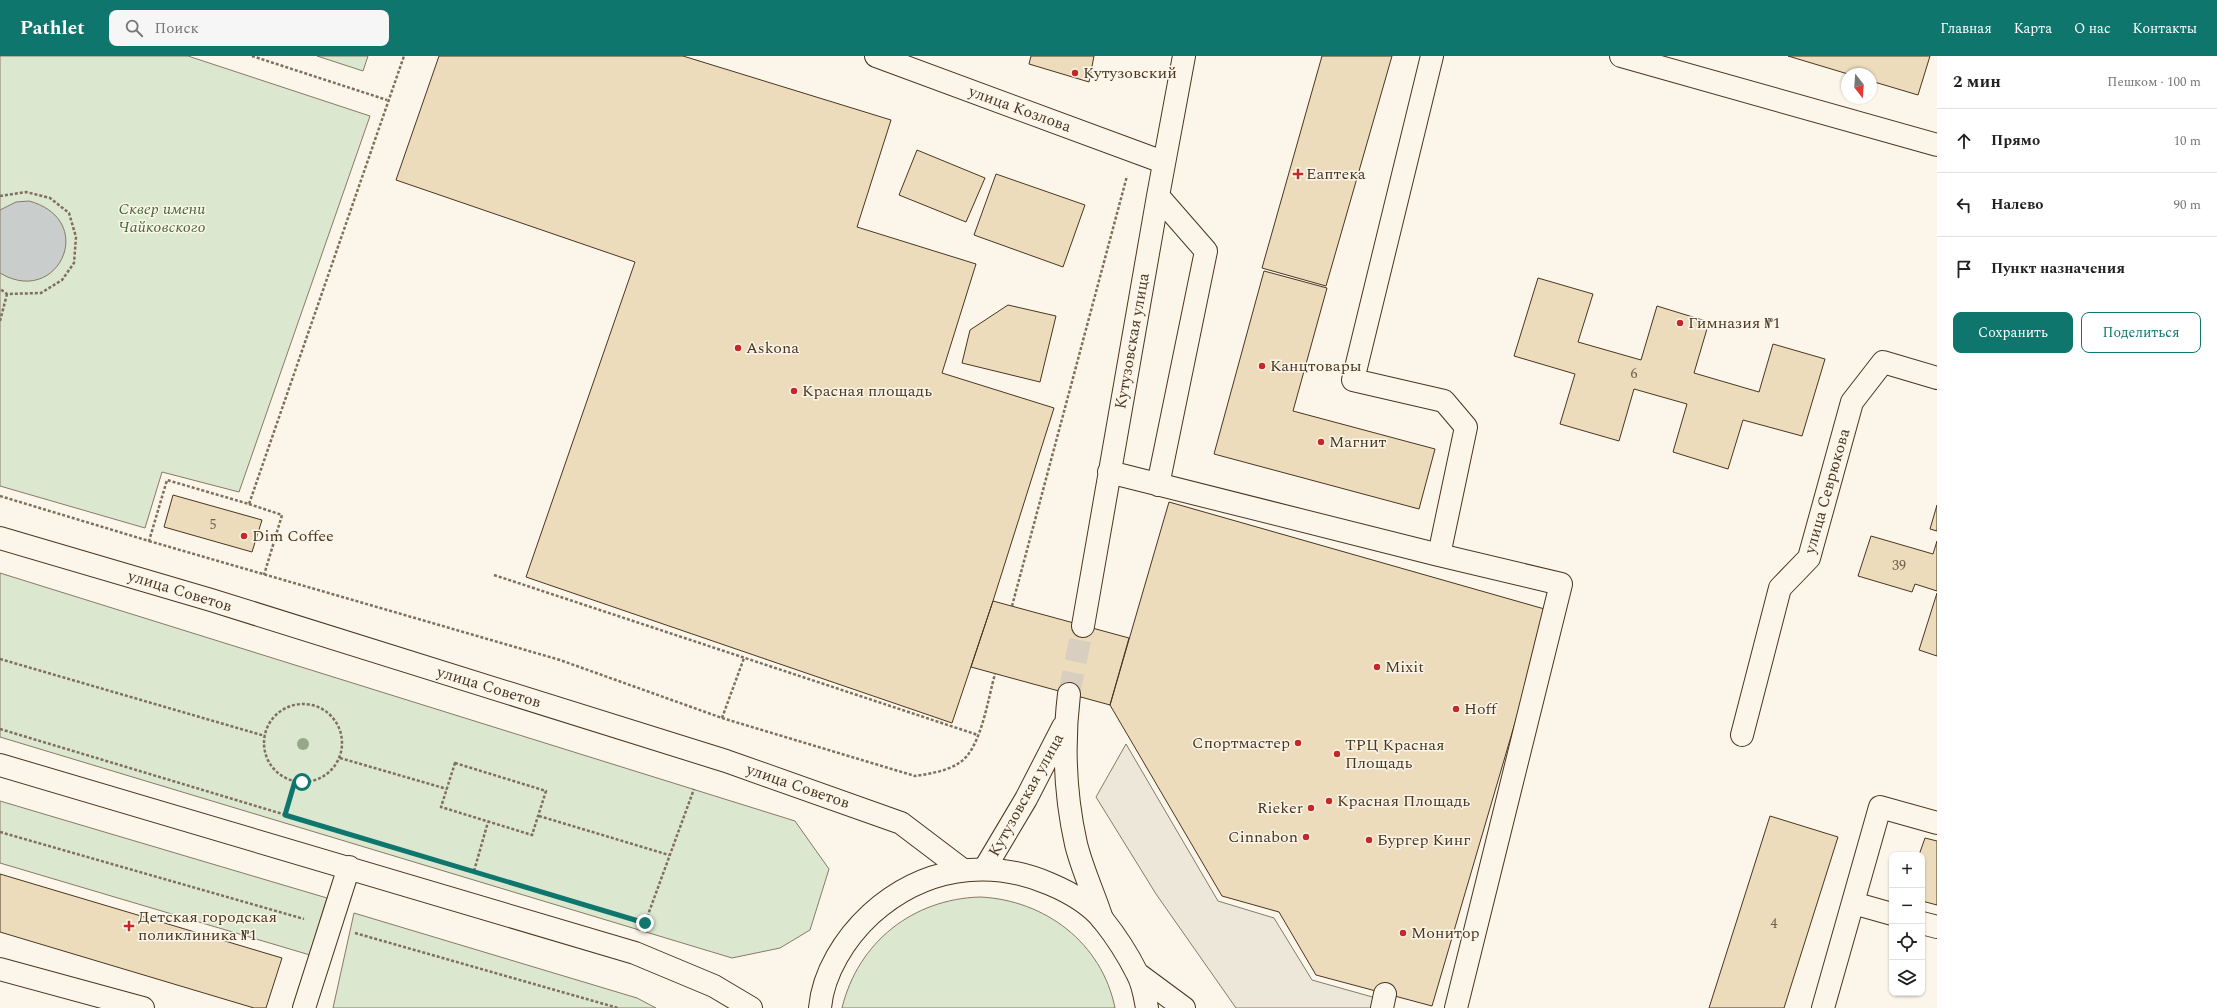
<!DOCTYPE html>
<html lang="ru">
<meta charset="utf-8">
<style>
:root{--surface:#fff;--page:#f6f6f6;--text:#222;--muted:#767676;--line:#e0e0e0;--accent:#0f766e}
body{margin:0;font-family:Spectral,serif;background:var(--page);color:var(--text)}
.controls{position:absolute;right:12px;bottom:12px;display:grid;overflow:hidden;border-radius:8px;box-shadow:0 1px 3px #0004}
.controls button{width:36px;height:36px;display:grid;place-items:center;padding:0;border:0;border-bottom:1px solid var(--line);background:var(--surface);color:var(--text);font:20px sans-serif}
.compass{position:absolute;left:1841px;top:12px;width:36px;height:36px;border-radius:50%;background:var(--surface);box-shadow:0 1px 3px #0004;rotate:163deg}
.stop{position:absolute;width:12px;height:12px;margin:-9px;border:3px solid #0f766e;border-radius:50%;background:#fff}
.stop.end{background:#0f766e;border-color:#fff;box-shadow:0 1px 4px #0008}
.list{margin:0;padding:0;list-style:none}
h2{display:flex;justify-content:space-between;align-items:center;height:52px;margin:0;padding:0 16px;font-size:17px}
h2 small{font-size:13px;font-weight:400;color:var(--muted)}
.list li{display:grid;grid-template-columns:26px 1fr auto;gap:12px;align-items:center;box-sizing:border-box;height:64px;padding:0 16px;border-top:1px solid var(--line)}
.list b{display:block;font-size:15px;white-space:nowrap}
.list em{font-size:13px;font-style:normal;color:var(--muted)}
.actions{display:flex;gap:8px;padding:12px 16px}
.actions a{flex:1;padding:9px 0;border:1px solid var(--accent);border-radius:8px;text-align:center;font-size:14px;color:var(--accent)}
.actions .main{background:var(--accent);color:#fff}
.icon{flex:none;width:22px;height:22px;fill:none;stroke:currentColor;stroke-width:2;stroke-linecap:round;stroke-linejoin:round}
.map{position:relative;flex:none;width:1937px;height:952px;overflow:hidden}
header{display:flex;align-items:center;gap:24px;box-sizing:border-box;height:56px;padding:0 20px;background:var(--accent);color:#fff}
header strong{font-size:19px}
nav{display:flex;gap:22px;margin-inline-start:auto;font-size:14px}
.search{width:280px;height:36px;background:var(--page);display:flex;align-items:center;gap:10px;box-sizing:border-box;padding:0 14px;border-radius:8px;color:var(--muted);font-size:15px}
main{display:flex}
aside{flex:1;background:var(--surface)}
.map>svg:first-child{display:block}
.green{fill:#dce7d0;stroke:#887966}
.parking{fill:#ede7d9;stroke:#887966}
.water{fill:#c9cecd;stroke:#887966}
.building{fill:#ecdcbc;stroke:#4a3520}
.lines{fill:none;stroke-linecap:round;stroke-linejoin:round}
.minor-tunnel{stroke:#d8cfc1;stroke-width:22;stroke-dasharray:22 11;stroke-linecap:butt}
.minor-casing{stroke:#4a3520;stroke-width:24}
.highway-casing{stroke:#4a3520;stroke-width:24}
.path{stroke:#7f6f5c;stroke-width:2.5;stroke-dasharray:3 2;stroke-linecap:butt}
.minor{stroke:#fbf6e9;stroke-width:22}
.highway{stroke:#fbf6e9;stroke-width:22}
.tree{fill:#96a887}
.route{stroke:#0f766e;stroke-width:5}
.poi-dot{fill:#c62828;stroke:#fbf6e9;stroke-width:1.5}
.labels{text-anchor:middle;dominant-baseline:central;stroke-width:3;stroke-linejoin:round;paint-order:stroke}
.number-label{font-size:14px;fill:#725f47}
.poi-label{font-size:16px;fill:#4a3520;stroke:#fbf6e9;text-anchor:start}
.street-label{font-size:16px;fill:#4a3520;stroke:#fbf6e9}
.park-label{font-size:16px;font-style:italic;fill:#436837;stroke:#fbf6e9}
</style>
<header>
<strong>Pathlet</strong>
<div class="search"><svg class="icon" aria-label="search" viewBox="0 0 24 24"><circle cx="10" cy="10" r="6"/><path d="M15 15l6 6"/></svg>Поиск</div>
<nav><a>Главная</a><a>Карта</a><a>О нас</a><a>Контакты</a></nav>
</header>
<main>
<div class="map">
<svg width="1937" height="952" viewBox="0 0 1937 952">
<rect width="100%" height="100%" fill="#fbf6e9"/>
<path class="green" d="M0,0H188L370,60L239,436L162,416L145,472L0,430Z
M317,0H368L363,15Z
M0,517L795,765L829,813L810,874L780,892L732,902L0,681Z
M0,745L327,842L310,899L0,807Z
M980,841C1045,844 1102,887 1115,952H842C858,886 913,843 980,841Z
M354,857L637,942L656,952H333Z"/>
<path class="parking" d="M1126,688L1218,845L1274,862L1312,924L1376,942L1374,952H1236L1156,838L1096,741Z"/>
<path class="water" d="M29,145C99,164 58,252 0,217V154L16,146Z"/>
<path class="building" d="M439,0H683L891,64L857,171L976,208L942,317L1054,352L993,545L952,667L526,521L635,206L396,124Z
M1031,0H1094L1089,26L1029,8Z
M1322,0H1392L1326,230L1262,212Z
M1788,0H1930L1918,39L1871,25V18H1848Z
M917,94L985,122L966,166L899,139Z
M996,118L1085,149L1063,211L974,179Z
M1264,215L1327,232L1293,355L1435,393L1419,453L1214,398Z
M1538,222L1593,238L1578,286L1641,304L1657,250L1709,266L1694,317L1759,336L1773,288L1825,303L1802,380L1743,364L1728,413L1673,396L1687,348L1634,333L1619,385L1560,368L1575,318L1514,300Z
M1008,249L1056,260L1040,326L962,307L970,274Z
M173,439L262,464L252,496L164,471Z
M1169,446L1548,554L1432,950L1316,919L1279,856L1222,840L1110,649Z
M1937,449V475L1930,473Z
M1871,480L1933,498L1937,485V535L1915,528L1912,536L1858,520Z
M1937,537V600L1919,594Z
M993,545L1129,582L1110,649L971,611Z
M1770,760L1838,781L1784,952H1709Z
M1925,782L1937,785V849L1922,845V799H1919Z
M0,818L282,902L266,952H254L0,876Z"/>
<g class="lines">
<path class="minor-tunnel" d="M1069,638L1083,570"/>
<defs>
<path id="minor" d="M876,0L1163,106
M1621,0L1937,89
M1158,140L1206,195L1158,429
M1109,416L1439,499L1466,371L1444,345L1353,324L1432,0
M0,482L211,544L726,705L901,767L963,814
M1439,499L1561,528L1456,952
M1083,570L1158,140L1184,0
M1069,638C1063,688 1065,739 1076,788C1082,813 1094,838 1102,863
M1742,679L1780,532L1809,502L1852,346L1883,306L1937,322
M0,709L635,897L714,930L751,952
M985,812L1026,743L1063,671
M1853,847L1892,858
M1922,867L1937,871
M0,913L143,952
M304,952L349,811
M1382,952L1385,938
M1823,952L1880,751L1937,767"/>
<path id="highway" d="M1138,918L1184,952
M820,952C823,917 845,882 871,858C922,812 987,801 1050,828C1069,836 1090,848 1103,864C1115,879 1128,899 1137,917C1143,927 1145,941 1147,952"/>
</defs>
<use href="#minor" class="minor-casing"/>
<use href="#highway" class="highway-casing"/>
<path class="path" d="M252,0L387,44
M0,140L26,136L50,142L69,157L76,181L74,207L62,224L41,237L7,238L0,233
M0,265L7,238
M0,440L149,485L167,424L249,448L404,0
M249,448L282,459L264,519
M149,485L560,604L722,662L915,720C929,718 947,715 959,707C981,694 988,642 995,618
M494,519L978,679
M1012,550L1127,120
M0,603L265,680
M264 687a39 39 0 1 1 78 0a39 39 0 1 1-78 0Z
M722,662L744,602
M0,673L645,867L694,733
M340,702L447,733
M455,707L546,735L532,779L441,751Z
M285,759L295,725
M539,760L669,799
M0,776L304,863
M474,815L488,766
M355,877L618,952"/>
<use href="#minor" class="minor"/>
<use href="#highway" class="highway"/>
</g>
<circle class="tree" cx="303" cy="688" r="6"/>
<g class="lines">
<path class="route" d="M302,726L295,725L285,759L645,867"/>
</g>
<g class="poi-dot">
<circle cx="1075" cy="17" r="4"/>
<path d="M1296 112h4v4h4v4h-4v4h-4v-4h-4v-4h4z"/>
<circle cx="1680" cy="267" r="4"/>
<circle cx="738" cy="292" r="4"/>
<circle cx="1262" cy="310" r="4"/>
<circle cx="794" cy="335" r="4"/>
<circle cx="1321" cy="386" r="4"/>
<circle cx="244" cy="480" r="4"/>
<circle cx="1377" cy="611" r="4"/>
<circle cx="1456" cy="653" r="4"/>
<circle cx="1298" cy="687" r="4"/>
<circle cx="1337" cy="698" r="4"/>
<circle cx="1329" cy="745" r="4"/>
<circle cx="1311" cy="752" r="4"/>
<circle cx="1306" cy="781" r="4"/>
<circle cx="1369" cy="784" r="4"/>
<path d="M127 864h4v4h4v4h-4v4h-4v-4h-4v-4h4z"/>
<circle cx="1403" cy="877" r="4"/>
</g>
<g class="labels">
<g class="number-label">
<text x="1634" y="317">6</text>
<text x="213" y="468">5</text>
<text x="1899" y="509">39</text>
<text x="1774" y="867">4</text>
</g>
<g class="poi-label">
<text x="1083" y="17">Кутузовский</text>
<text x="1306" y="118">Еаптека</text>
<text x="1688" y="267">Гимназия №1</text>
<text x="746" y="292">Askona</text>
<text x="1270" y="310">Канцтовары</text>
<text x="802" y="335">Красная площадь</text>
<text x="1329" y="386">Магнит</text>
<text x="252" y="480">Dim Coffee</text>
<text x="1385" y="611">Mixit</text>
<text x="1464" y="653">Hoff</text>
<text x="1290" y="687" text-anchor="end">Спортмастер</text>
<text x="1345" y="689">ТРЦ Красная<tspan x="1345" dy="18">Площадь</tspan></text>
<text x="1337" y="745">Красная Площадь</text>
<text x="1303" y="752" text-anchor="end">Rieker</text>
<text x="1298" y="781" text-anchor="end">Cinnabon</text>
<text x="1377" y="784">Бургер Кинг</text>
<text x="138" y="861">Детская городская<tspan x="138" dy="18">поликлиника №1</tspan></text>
<text x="1411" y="877">Монитор</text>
</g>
<g class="street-label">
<text transform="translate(1020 53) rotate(20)">улица Козлова</text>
<text transform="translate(1132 285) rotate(-80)">Кутузовская улица</text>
<text transform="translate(1827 435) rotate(-74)">улица Севрюкова</text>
<text transform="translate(180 535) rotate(17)">улица Советов</text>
<text transform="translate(489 631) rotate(17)">улица Советов</text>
<text transform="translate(798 730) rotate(19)">улица Советов</text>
<text transform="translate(1026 739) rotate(-61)">Кутузовская улица</text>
</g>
<g class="park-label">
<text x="162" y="153">Сквер имени<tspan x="162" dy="18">Чайковского</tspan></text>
</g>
</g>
</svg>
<div class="controls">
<button>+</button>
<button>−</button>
<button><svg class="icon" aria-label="locate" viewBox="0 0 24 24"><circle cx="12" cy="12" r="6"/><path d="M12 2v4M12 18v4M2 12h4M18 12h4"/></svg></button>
<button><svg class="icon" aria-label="layers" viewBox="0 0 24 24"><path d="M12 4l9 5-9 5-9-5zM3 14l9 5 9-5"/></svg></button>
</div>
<svg class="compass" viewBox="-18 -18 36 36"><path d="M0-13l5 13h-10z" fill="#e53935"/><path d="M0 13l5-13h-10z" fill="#767676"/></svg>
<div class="stop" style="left:302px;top:726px"></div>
<div class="stop end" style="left:645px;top:867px"></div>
</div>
<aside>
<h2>2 мин<small>Пешком · 100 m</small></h2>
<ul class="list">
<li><svg class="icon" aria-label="ahead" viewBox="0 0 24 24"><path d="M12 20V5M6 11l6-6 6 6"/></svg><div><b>Прямо</b></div><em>10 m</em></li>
<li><svg class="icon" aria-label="left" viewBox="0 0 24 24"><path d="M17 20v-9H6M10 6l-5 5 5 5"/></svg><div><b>Налево</b></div><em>90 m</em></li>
<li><svg class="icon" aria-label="arrive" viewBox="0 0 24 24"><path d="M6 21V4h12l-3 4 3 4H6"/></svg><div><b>Пункт назначения</b></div></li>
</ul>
<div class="actions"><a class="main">Сохранить</a><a>Поделиться</a></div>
</aside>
</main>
